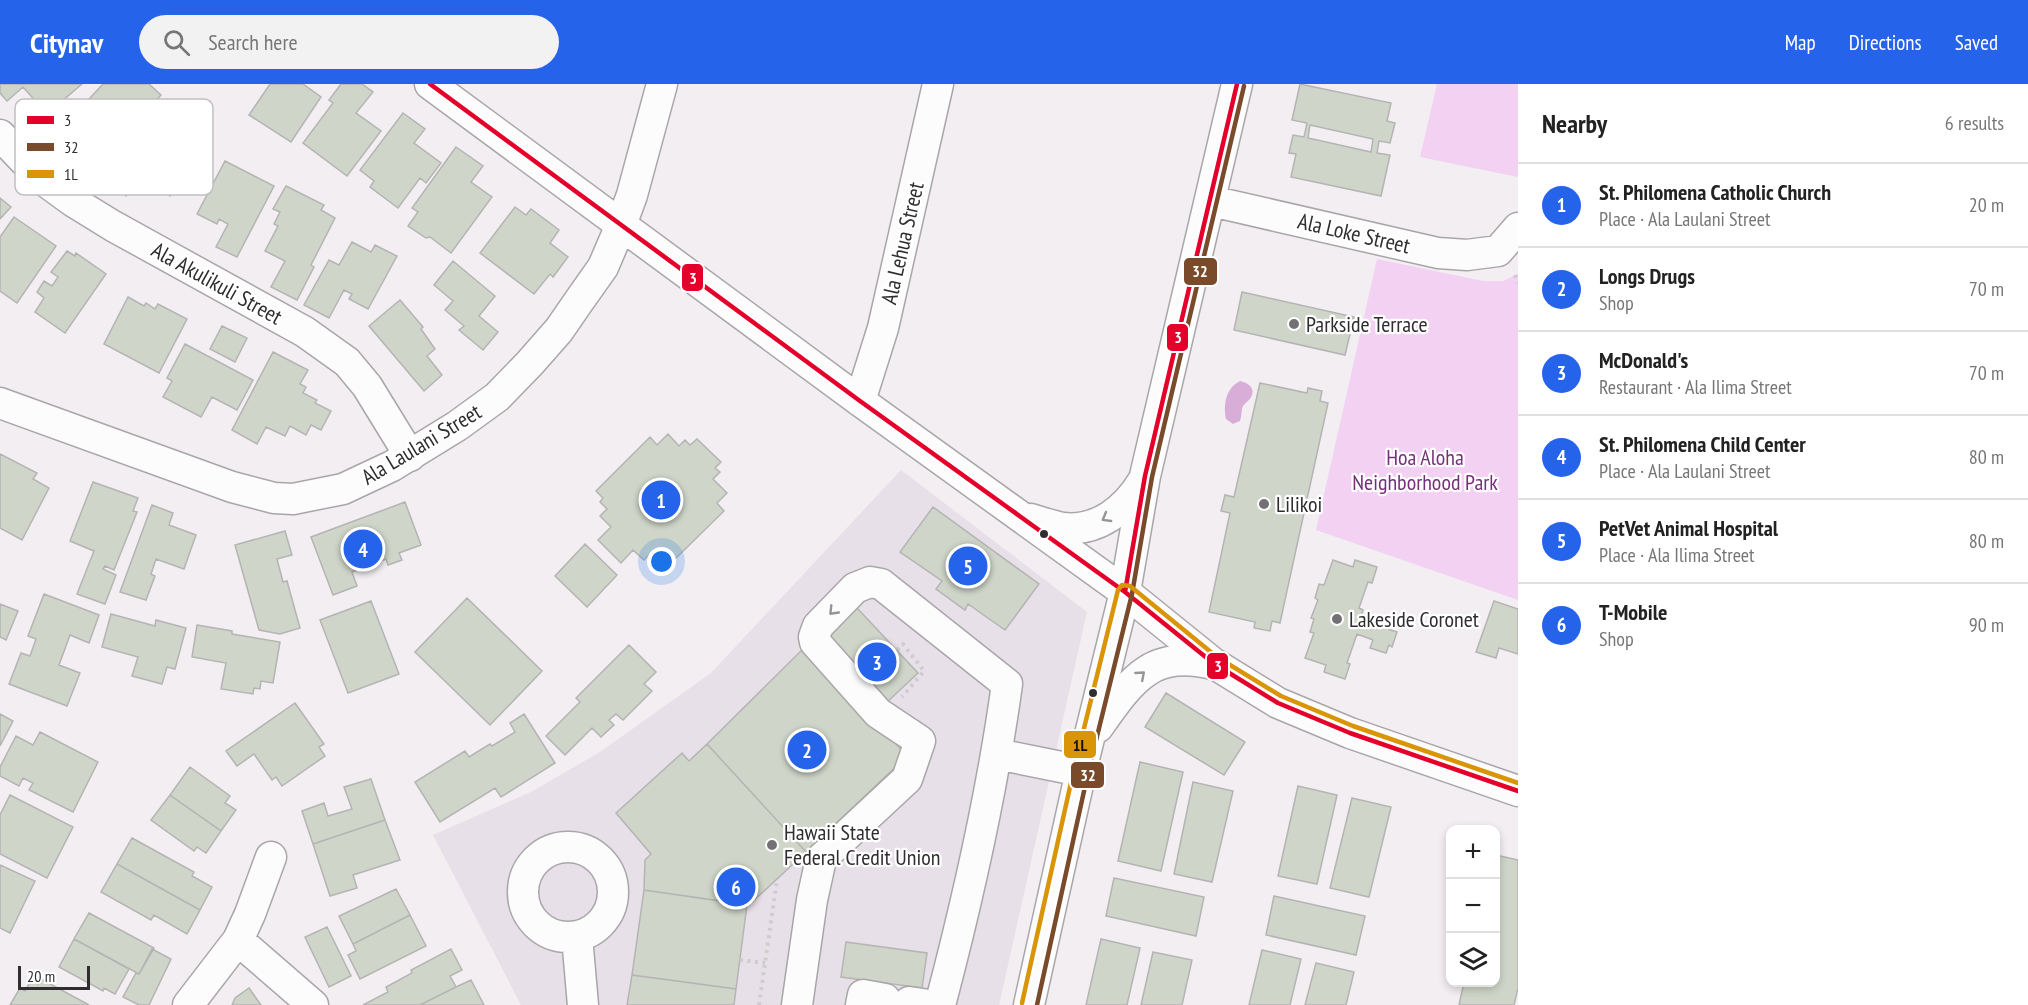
<!DOCTYPE html>
<meta charset="utf-8">
<style>
:root{--surface:#fff;--page:#f2f2f2;--text:#222;--muted:#767676;--line:#e0e0e0;--accent:#2563eb}
body{margin:0;font-family:"PT Sans Narrow",sans-serif;background:var(--page);color:var(--text)}
.controls{position:absolute;right:18px;bottom:18px;display:grid;overflow:hidden;border-radius:12px;box-shadow:0 3px 9px #0003}
.controls button{width:54px;height:54px;display:grid;place-items:center;padding:0;border:0;border-bottom:2px solid var(--line);background:var(--surface);color:var(--text);font:30px sans-serif}
.scale{position:absolute;left:18px;bottom:15px;width:72px;box-sizing:border-box;padding-left:6px;border:3px solid #302d30;border-top:0;font-size:16px;line-height:21px;white-space:nowrap;color:#302d30;-webkit-text-stroke:4px #fff;paint-order:stroke}
.you{position:absolute;left:662px;top:478px;width:21px;height:21px;margin:-15px;border:4px solid #fff;border-radius:50%;background:#1a73e8;box-shadow:0 0 0 9px #1a73e833}
.badge{display:grid;place-items:center;width:39px;height:39px;border-radius:50%;background:var(--accent);color:#fff;font-size:20px;font-weight:700}
.pin{position:absolute;translate:-50% -50%;border:3px solid #fff;box-shadow:0 2px 6px #0006}
.list{margin:0;padding:0;list-style:none}
h2{display:flex;justify-content:space-between;align-items:center;height:78px;margin:0;padding:0 24px;font-size:26px}
h2 small{font-size:20px;font-weight:400;color:var(--muted)}
.list li{display:grid;grid-template-columns:39px 1fr auto;gap:18px;align-items:center;box-sizing:border-box;height:84px;padding:0 24px;border-top:2px solid var(--line)}
.list b{display:block;font-size:22px;white-space:nowrap}
.list p{margin:0;font-size:20px;white-space:nowrap;color:var(--muted)}
.list em{font-size:20px;font-style:normal;color:var(--muted)}
.icon{flex:none;width:33px;height:33px;fill:none;stroke:currentColor;stroke-width:2;stroke-linecap:round;stroke-linejoin:round}
.map{position:relative;flex:none;width:1518px;height:921px;overflow:hidden}
header{display:flex;align-items:center;gap:36px;box-sizing:border-box;height:84px;padding:0 30px;background:var(--accent);color:#fff}
header strong{font-size:28px}
nav{display:flex;gap:33px;margin-inline-start:auto;font-size:21px}
.search{width:420px;height:54px;background:var(--page);display:flex;align-items:center;gap:15px;box-sizing:border-box;padding:0 21px;border-radius:33px;color:var(--muted);font-size:22px}
main{display:flex}
aside{flex:1;background:var(--surface)}
.map>svg:first-child{display:block}
.built{fill:#e8e0e8}
.green{fill:#f3d1f3}
.water{fill:#d8aed9}
.building{fill:#cfd5c8;stroke:#b5b4b4;stroke-width:1.5;fill-rule:evenodd}
.lines{fill:none;stroke-linecap:round;stroke-linejoin:round}
.minor-casing{stroke:#a9a6a9;stroke-width:33}
.path{stroke:#cecdce;stroke-width:4;stroke-dasharray:3 4.5;stroke-linecap:butt}
.minor{stroke:#fdfcfd;stroke-width:30}
.bus-1-casing{stroke:#fff;stroke-width:9}
.bus-2-casing{stroke:#fff;stroke-width:9}
.bus-3-casing{stroke:#fff;stroke-width:9}
.bus-1{stroke:#e4002b;stroke-width:4.5}
.bus-2{stroke:#7a4b2a;stroke-width:4.5}
.bus-3{stroke:#d99407;stroke-width:4.5}
.oneway{stroke:#969496}
.poi-dot{fill:#747174;stroke:#fff;stroke-width:2}
.bus-dot{fill:#302d30;stroke:#fff;stroke-width:2}
.labels{text-anchor:middle;dominant-baseline:central;stroke-width:4.5;stroke-linejoin:round;paint-order:stroke}
.street-label{font-size:22px;fill:#302d30;stroke:#fff}
.poi-label{font-size:22px;fill:#302d30;stroke:#fff;text-anchor:start}
.park-label{font-size:22px;fill:#753178;stroke:#fff}
.key{fill:#fff;stroke:#c1c0c1;stroke-width:1.5}
.key-label{font-size:16px;fill:#302d30}
.line-badge{stroke:#fff;stroke-width:2}
.badge-label{font-size:16px;text-anchor:middle;font-weight:bold;fill:#fff}
.pale-badge-label{font-size:16px;text-anchor:middle;font-weight:bold;fill:#111}
</style>
<header>
<strong>Citynav</strong>
<div class="search"><svg class="icon" aria-label="search" viewBox="0 0 24 24"><circle cx="10" cy="10" r="6"/><path d="M15 15l6 6"/></svg>Search here</div>
<nav><a>Map</a><a>Directions</a><a>Saved</a></nav>
</header>
<main>
<div class="map">
<svg width="1518" height="921" viewBox="0 0 1518 921">
<rect width="100%" height="100%" fill="#f2eef2"/>
<path class="built" d="M901,386L1087,528L999,921H521L433,751L531,708L600,668L711,589Z"/>
<path class="green" d="M1437,0H1518V93L1420,73Z
M1377,175L1483,197H1503L1518,190V516L1316,446Z"/>
<path class="water" d="M1240,297C1249,299 1257,305 1250,315C1248,317 1245,319 1243,322C1241,326 1242,332 1240,337L1233,340L1226,335C1223,320 1226,304 1240,297Z"/>
<path class="building" d="M0,0H82L47,30L23,3L7,17L0,9Z
M103,0H149L161,11L108,68L114,73L94,94L49,51L50,50L44,44L62,25L69,32L72,28L75,30Z
M270,0H303L321,13L291,58L249,31Z
M341,0H362L373,8L356,29L381,47L347,92L303,59L333,19L329,16Z
M1300,0L1391,19L1387,37L1395,39L1390,59L1379,57L1377,69L1390,71L1381,112L1291,93L1296,70L1289,69L1293,51L1304,53L1307,39L1292,36ZM1310,41L1373,55L1371,68L1308,54Z
M160,25L181,39L167,57L176,65L190,47L208,61L170,112L142,91L126,112L106,96Z
M403,29L425,45L414,59L441,79L426,99L420,94L398,124L370,103L374,97L360,86Z
M456,63L483,82L471,98L492,113L451,169L430,153L426,154L408,142L418,128L412,124Z
M225,77L274,102L237,173L216,163L228,140L219,135L217,140L197,130Z
M286,102L324,121L321,126L335,134L311,181L314,183L297,216L271,203L285,177L265,167L278,142L274,140L280,128L273,125Z
M0,114L11,123L0,135Z
M515,123L526,131L531,125L559,146L550,159L568,173L553,193L550,190L534,210L480,169Z
M14,133L56,162L17,219L0,207V153Z
M352,158L371,168L375,161L397,172L368,225L349,215L352,210L344,206L329,234L304,221L329,176L339,181Z
M67,167L75,172L76,169L106,190L65,249L35,228L44,214L37,208L44,197L52,202L58,193L51,188Z
M453,177L495,212L479,232L498,248L483,266L459,246L464,242L445,226L453,217L434,201Z
M1242,208L1354,233L1345,271L1234,246Z
M128,213L144,222L146,219L155,225L158,220L187,235L159,289L104,260Z
M400,216L423,243L421,245L435,265L427,272L442,291L424,307L369,242Z
M222,242L247,254L235,278L210,265Z
M185,260L253,296L237,326L212,313L201,333L163,313L172,297L167,294Z
M273,268L308,286L300,300L306,303L303,309L317,316L315,319L331,327L321,346L311,341L306,351L290,342L285,352L266,343L257,360L232,346Z
M1260,299L1307,309L1308,304L1322,307L1320,317L1328,319L1280,539L1272,537L1270,547L1254,544L1255,538L1209,528L1230,429L1221,427L1225,411L1234,413Z
M668,350L679,362L685,356L690,361L697,355L721,378L715,384L720,388L713,395L727,409L717,419L724,427L669,481L662,473L659,476L651,469L644,476L633,466L621,479L598,456L611,443L600,432L607,425L600,418L603,414L596,407L650,353L657,361Z
M0,370L37,389L33,395L49,404L22,456L0,444Z
M93,398L138,414L133,427L137,428L114,486L105,482L103,485L116,491L105,520L77,510L94,467L70,457Z
M405,418L421,461L399,469L402,476L388,481L386,475L352,488L357,502L333,511L311,453Z
M152,421L173,429L169,441L196,451L184,485L156,475L151,490L155,492L146,516L120,508Z
M933,423L1039,500L1005,546L968,520L965,526L936,505L942,497L900,468Z
M285,447L292,471L277,475L283,498L287,497L300,544L280,550L259,546L235,461Z
M585,460L617,491L587,523L555,492Z
M1333,476L1353,483L1355,476L1377,483L1372,499L1368,498L1359,524L1363,526L1360,536L1397,548L1392,563L1389,561L1386,569L1370,564L1373,556L1357,550L1347,579L1350,580L1345,595L1324,588L1326,581L1305,574L1314,549L1310,548L1314,535L1311,534L1318,516L1315,514L1319,500L1324,501Z
M44,510L99,531L89,559L70,551L59,581L80,589L67,622L9,600L21,569L30,572L36,555L28,552Z
M467,514L542,587L490,641L415,568Z
M371,517L399,590L348,609L320,536Z
M1494,517L1518,525V570L1499,564L1496,574L1476,568Z
M0,520L18,527L6,556L0,553Z
M857,524L918,589L883,622L828,552Z
M111,530L155,542L156,536L186,544L175,585L167,583L162,600L132,592L138,573L102,563Z
M197,541L232,547V550L280,558L273,599L261,597L260,605L254,604L253,610L221,605L226,579L192,573Z
M629,561L656,588L644,600L652,607L623,636L616,630L609,636L614,641L601,653L592,644L565,671L546,652L580,618L576,614Z
M807,561L907,672L806,768L707,660Z
M1166,609L1245,658L1224,691L1145,643Z
M295,619L324,660L319,663L325,672L282,702L276,693L272,696L254,670L237,682L226,667Z
M0,630L13,637L0,662Z
M524,630L555,679L501,713L495,704L440,738L415,698L465,667L469,673L490,660L492,662L515,648L510,639Z
M40,648L98,678L73,728L29,706L33,699L23,694L19,702L0,692V683L16,652L33,661Z
M707,660L806,768L749,821L644,806L645,776L651,770L616,729L682,669L689,677Z
M1140,678L1183,688L1161,787L1118,777Z
M190,683L230,712L225,719L236,726L221,747L170,711Z
M371,695L385,736L313,760L302,727L324,719L328,732L352,725L344,703Z
M1193,698L1233,707L1212,798L1174,790Z
M1298,702L1337,711L1317,800L1278,792Z
M10,711L73,743L47,794L0,770V731Z
M170,711L221,747L206,769L197,763L194,767L151,736Z
M1352,714L1391,723L1369,813L1330,804Z
M385,736L400,776L353,791L357,804L330,812L313,760Z
M132,754L194,788L192,792L212,803L200,826L117,780Z
M1496,771L1518,776V904L1514,921H1459L1464,898H1496Z
M117,780L200,826L187,850L154,831L151,836L101,808Z
M0,781L35,797L10,849L0,844Z
M1114,794L1204,813L1196,852L1106,832Z
M396,805L410,831L353,860L339,832Z
M644,806L747,821L736,905L632,891Z
M1274,812L1365,832L1356,871L1266,851Z
M89,829L154,864L139,890L74,855Z
M410,831L426,862L360,895L348,871L356,867L353,860Z
M327,843L351,892L329,903L305,853Z
M74,855L129,885L115,910L104,904L103,907L59,883Z
M1101,855L1140,864L1127,921H1086Z
M846,858L927,869L922,904L841,893Z
M152,865L171,875L149,921H139L123,913L136,889L139,890Z
M451,865L462,886L450,892L456,903L420,921H363L388,908L386,903L412,889L411,886Z
M1262,866L1301,875L1290,921H1249Z
M1153,868L1192,876L1182,921H1141Z
M1316,879L1354,888L1346,921H1305Z
M632,891L736,905L734,921H627Z
M41,895L89,921H10L20,904L25,907L31,896L38,900Z
M471,896L484,921H420L456,903Z
M249,904L261,921H232L235,914Z"/>
<g class="lines">
<defs>
<path id="minor" d="M430,0L860,317L1125,508L1213,579L1278,619L1350,649L1518,707
M0,51L41,94L74,118L113,142L305,248L347,278L367,302L410,372
M1211,117L1438,169L1467,171L1498,167L1518,144
M860,317L883,244L938,0
M0,319L232,403L274,414L293,415L343,405L392,382L457,342L497,313L530,279L559,246L579,217L603,183L621,141L632,111L662,0
M1031,435C1041,438 1052,442 1063,444C1098,448 1126,425 1143,397
M1098,643C1132,595 1152,564 1216,581
M997,670L1081,687
M523 808a45 45 0 1 1 90 0a45 45 0 1 1-90 0Z
M577,853L583,921
M238,856L313,921
M909,918L929,921
M188,921L238,856L250,830L271,773
M797,921L812,816L821,775L907,695L920,657L878,629L815,558L814,553L818,542L855,504L870,498L881,500L1007,600C992,709 968,815 940,921
M861,921L863,911L885,915
M1029,921L1081,687L1125,508L1145,392L1237,0"/>
</defs>
<use href="#minor" class="minor-casing"/>
<path class="path" d="M1515,191L1518,199
M897,566L903,560L924,587L902,613
M740,876L765,879
M759,921L777,796"/>
<use href="#minor" class="minor"/>
<defs>
<path id="bus-1" d="M430,0L860,317L1125,508L1213,579L1278,619L1350,649L1518,707
M1125,508L1145,392L1237,0"/>
<path id="bus-2" d="M1037,921L1088,689L1132,510L1152,393L1244,2"/>
<path id="bus-3" d="M1022,919L1074,685L1118,506L1122,501L1130,502L1217,573L1281,612L1353,642L1518,699"/>
</defs>
<use href="#bus-1" class="bus-1-casing"/>
<use href="#bus-2" class="bus-2-casing"/>
<use href="#bus-3" class="bus-3-casing"/>
<use href="#bus-1" class="bus-1"/>
<use href="#bus-2" class="bus-2"/>
<use href="#bus-3" class="bus-3"/>
</g>
<defs><path id="oneway-chevron" d="M-2-3.5L2.5 0L-2 3.5" fill="none" stroke-width="1.6" stroke-linecap="round" stroke-linejoin="round" transform="scale(1.5)"/></defs>
<g class="oneway">
<use href="#oneway-chevron" transform="translate(1106 434) rotate(150)"/>
<use href="#oneway-chevron" transform="translate(833 527) rotate(134)"/>
<use href="#oneway-chevron" transform="translate(1141 591) rotate(-41)"/>
</g>
<g class="poi-dot">
<circle cx="1294" cy="240" r="6"/>
<circle cx="1264" cy="420" r="6"/>
<circle cx="1337" cy="535" r="6"/>
<circle cx="772" cy="761" r="6"/>
</g>
<g class="bus-dot">
<circle cx="1044" cy="450" r="5"/>
<circle cx="1093" cy="609" r="5"/>
</g>
<g class="labels">
<g class="street-label">
<text transform="translate(1354 149) rotate(13)">Ala Loke Street</text>
<text transform="translate(902 159) rotate(-77)">Ala Lehua Street</text>
<text transform="translate(217 199) rotate(29)">Ala Akulikuli Street</text>
<text transform="translate(421 360) rotate(-31)">Ala Laulani Street</text>
</g>
<g class="poi-label">
<text x="1306" y="240">Parkside Terrace</text>
<text x="1276" y="420">Lilikoi</text>
<text x="1349" y="535">Lakeside Coronet</text>
<text x="784" y="748">Hawaii State<tspan x="784" dy="25">Federal Credit Union</tspan></text>
</g>
<g class="park-label">
<text x="1425" y="373">Hoa Aloha<tspan x="1425" dy="25">Neighborhood Park</tspan></text>
</g>
</g>
<rect x="15" y="15" width="198" height="96" rx="9" class="key"/>
<rect x="27" y="32" width="27" height="8" fill="#e4002b"/>
<rect x="27" y="59" width="27" height="8" fill="#7a4b2a"/>
<rect x="27" y="86" width="27" height="8" fill="#d99407"/>
<g class="key-label">
<text x="64" y="42">3</text>
<text x="64" y="69">32</text>
<text x="64" y="96">1L</text>
</g>
<g class="line-badge">
<rect x="1183" y="173" width="35" height="29" rx="6" fill="#7a4b2a"/>
<rect x="681" y="179" width="23" height="29" rx="6" fill="#e4002b"/>
<rect x="1166" y="239" width="23" height="29" rx="6" fill="#e4002b"/>
<rect x="1206" y="568" width="23" height="28" rx="6" fill="#e4002b"/>
<rect x="1063" y="646" width="34" height="29" rx="6" fill="#d99407"/>
<rect x="1070" y="677" width="35" height="28" rx="6" fill="#7a4b2a"/>
</g>
<g class="badge-label">
<text x="1200" y="193">32</text>
<text x="693" y="200">3</text>
<text x="1178" y="259">3</text>
<text x="1218" y="588">3</text>
<text x="1088" y="697">32</text>
</g>
<g class="pale-badge-label">
<text x="1080" y="667">1L</text>
</g>
</svg>
<div class="controls">
<button>+</button>
<button>−</button>
<button><svg class="icon" aria-label="layers" viewBox="0 0 24 24"><path d="M12 4l9 5-9 5-9-5zM3 14l9 5 9-5"/></svg></button>
</div>
<div class="scale">20 m</div>
<div class="you"></div>
<div class="pin badge" style="left:661px;top:416px">1</div>
<div class="pin badge" style="left:807px;top:666px">2</div>
<div class="pin badge" style="left:877px;top:578px">3</div>
<div class="pin badge" style="left:363px;top:465px">4</div>
<div class="pin badge" style="left:968px;top:482px">5</div>
<div class="pin badge" style="left:736px;top:803px">6</div>
</div>
<aside>
<h2>Nearby<small>6 results</small></h2>
<ul class="list">
<li><span class="badge">1</span><div><b>St. Philomena Catholic Church</b><p>Place · Ala Laulani Street</p></div><em>20 m</em></li>
<li><span class="badge">2</span><div><b>Longs Drugs</b><p>Shop</p></div><em>70 m</em></li>
<li><span class="badge">3</span><div><b>McDonald's</b><p>Restaurant · Ala Ilima Street</p></div><em>70 m</em></li>
<li><span class="badge">4</span><div><b>St. Philomena Child Center</b><p>Place · Ala Laulani Street</p></div><em>80 m</em></li>
<li><span class="badge">5</span><div><b>PetVet Animal Hospital</b><p>Place · Ala Ilima Street</p></div><em>80 m</em></li>
<li><span class="badge">6</span><div><b>T-Mobile</b><p>Shop</p></div><em>90 m</em></li>
</ul>
</aside>
</main>
